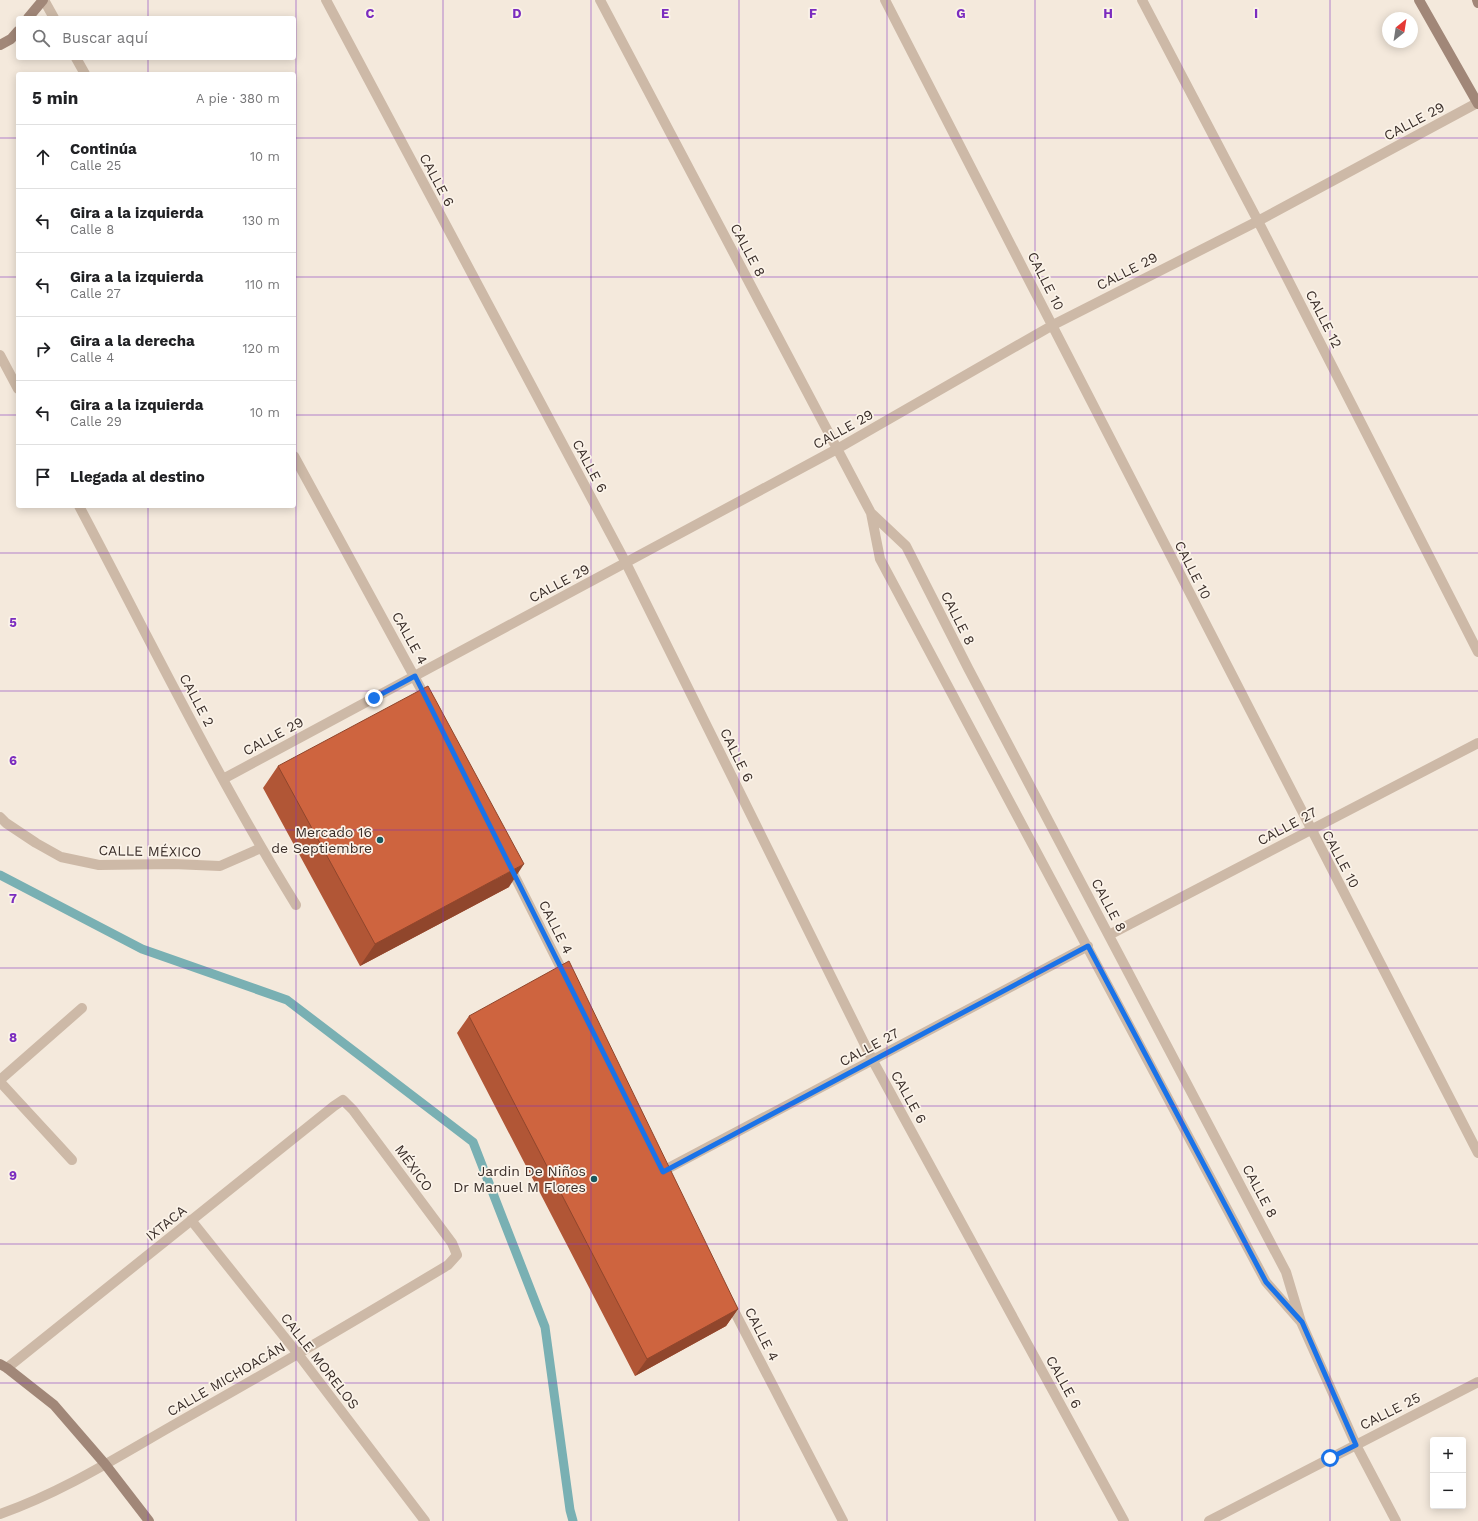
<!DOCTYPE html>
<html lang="es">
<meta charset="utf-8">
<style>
:root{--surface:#fff;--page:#f6f6f6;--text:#202124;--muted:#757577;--line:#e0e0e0}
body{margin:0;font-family:"Work Sans",sans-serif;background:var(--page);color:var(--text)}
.controls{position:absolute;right:12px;bottom:12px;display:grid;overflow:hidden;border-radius:4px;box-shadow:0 2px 10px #0003}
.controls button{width:36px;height:36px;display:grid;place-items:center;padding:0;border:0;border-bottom:1px solid var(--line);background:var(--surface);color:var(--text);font:20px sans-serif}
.compass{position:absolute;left:1382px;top:12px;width:36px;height:36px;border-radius:50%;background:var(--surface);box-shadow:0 2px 10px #0003;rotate:30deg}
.stop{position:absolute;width:12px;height:12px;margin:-9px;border:3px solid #1a73e8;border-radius:50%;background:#fff}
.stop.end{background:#1a73e8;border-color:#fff;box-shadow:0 1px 4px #0008}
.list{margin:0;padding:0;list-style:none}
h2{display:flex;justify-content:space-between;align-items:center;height:52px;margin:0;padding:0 16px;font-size:17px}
h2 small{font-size:13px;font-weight:400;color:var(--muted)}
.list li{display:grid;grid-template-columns:26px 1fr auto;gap:12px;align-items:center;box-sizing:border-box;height:64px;padding:0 16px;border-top:1px solid var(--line)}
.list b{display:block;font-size:15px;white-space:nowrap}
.list p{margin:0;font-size:13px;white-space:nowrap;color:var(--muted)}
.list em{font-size:13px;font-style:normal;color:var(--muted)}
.icon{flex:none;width:22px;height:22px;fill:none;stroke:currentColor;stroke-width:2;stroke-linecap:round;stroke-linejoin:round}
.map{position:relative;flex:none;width:1478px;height:1521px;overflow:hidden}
.search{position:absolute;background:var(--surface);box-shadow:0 2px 10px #0003;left:16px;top:16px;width:280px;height:44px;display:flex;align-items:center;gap:10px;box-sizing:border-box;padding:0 14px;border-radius:4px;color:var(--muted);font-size:15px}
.panel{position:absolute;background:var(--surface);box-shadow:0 2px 10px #0003;left:16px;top:72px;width:280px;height:436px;border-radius:4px}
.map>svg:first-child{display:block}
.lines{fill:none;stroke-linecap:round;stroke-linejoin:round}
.stream{stroke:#79b0b3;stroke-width:9}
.street{stroke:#cdb9a7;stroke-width:10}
.secondary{stroke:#a18778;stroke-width:10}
.wall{fill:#b15636}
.shaded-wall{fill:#90462c}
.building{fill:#ce643f;stroke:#90462c}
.route{stroke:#1a73e8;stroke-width:5}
.grid{fill:none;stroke:#7b2cbf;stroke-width:1;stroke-opacity:0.55}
.poi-dot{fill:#1a585e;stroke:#fbf3e9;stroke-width:1.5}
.labels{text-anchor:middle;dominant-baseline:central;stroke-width:3.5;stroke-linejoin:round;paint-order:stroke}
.street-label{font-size:14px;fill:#392d28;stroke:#fbf3e9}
.poi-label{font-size:14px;fill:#392d28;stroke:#fbf3e9;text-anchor:end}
.grid-label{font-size:13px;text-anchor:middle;font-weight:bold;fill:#7b2cbf;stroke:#fbf3e9;stroke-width:3.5;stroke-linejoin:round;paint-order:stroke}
</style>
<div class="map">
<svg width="1478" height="1521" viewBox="0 0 1478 1521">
<rect width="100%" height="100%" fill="#f4e9dc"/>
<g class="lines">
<path class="stream" d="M0,875L142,949L287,1000L473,1142L545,1327L570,1510L573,1521"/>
<path class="street" d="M44,0L54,18
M326,0L626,563L873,1061L1124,1521
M600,0L871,513L880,559L1266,1282L1301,1322
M885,0C1083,384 1278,769 1478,1153
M1142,0L1258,221L1478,652
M76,58L85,74
M0,355L18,389
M294,456L427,700
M79,506C150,640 216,776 296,905
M871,513L906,546L968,668L1286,1272L1301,1322L1356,1445L1396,1521
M223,779L837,449L1053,325L1258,221L1477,103
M0,817L6,823L36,843L61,857L99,865L173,864L220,866L261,848
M509,865L566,978
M1109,935L1478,743
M0,1080L82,1008
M0,1082L72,1160
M663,1171L1088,946
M191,1220L298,1354L425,1521
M729,1301L843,1521
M0,1514C63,1492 119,1456 177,1423C268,1372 358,1319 448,1265L457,1255L452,1243L353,1110L343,1100L334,1106L7,1368
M1209,1521L1478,1382"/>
<path class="secondary" d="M1419,0L1478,104
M1477,0L1478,3
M28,18L43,0
M0,45L11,39L18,31
M0,1364L7,1368L54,1405L105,1464L149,1521"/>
</g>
<path class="wall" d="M278,766L509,887L360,966L263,788Z
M469,1016L738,1309L726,1326L635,1376L457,1033Z"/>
<path class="shaded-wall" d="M524,864L509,887L360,966L375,944Z
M738,1309L726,1326L635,1376L647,1359Z"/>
<path class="building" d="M428,686L524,864L375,944L278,766Z
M569,961L738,1309L647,1359L469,1016Z"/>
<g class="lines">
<path class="route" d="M374,698L415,676L663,1172L1088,946L1266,1282L1302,1322L1356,1445L1330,1458"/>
</g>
<path class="grid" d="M148,0V18M296,0V1521M443,0V1521M591,0V1521M739,0V1521M887,0V1521M1035,0V1521M1182,0V1521M1330,0V1521M148,58V74M0,138H18M294,138H1478M0,277H18M294,277H1478M0,415H18M294,415H1478M148,506V1521M0,553H1478M0,691H1478M0,830H1478M0,968H1478M0,1106H1478M0,1244H1478M0,1383H1478"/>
<g class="poi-dot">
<circle cx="380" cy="840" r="4"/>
<circle cx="594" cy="1179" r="4"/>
</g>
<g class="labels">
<g class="street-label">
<text transform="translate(1414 121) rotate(-28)">CALLE 29</text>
<text transform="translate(437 180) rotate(62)">CALLE 6</text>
<text transform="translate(748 250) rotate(62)">CALLE 8</text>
<text transform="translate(1127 271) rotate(-27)">CALLE 29</text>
<text transform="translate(1046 281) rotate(63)">CALLE 10</text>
<text transform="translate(1324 319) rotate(63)">CALLE 12</text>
<text transform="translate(843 429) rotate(-29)">CALLE 29</text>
<text transform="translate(590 466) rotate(62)">CALLE 6</text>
<text transform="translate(1193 570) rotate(63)">CALLE 10</text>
<text transform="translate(559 583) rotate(-28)">CALLE 29</text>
<text transform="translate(958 618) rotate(63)">CALLE 8</text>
<text transform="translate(410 638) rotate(61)">CALLE 4</text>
<text transform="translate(197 700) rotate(62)">CALLE 2</text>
<text transform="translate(273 736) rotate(-28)">CALLE 29</text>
<text transform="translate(737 755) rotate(64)">CALLE 6</text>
<text transform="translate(1287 826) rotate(-28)">CALLE 27</text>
<text transform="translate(150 851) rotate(1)">CALLE MÉXICO</text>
<text transform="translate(1341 859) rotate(62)">CALLE 10</text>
<text transform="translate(1109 905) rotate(62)">CALLE 8</text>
<text transform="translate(556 927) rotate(63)">CALLE 4</text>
<text transform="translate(869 1047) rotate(-28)">CALLE 27</text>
<text transform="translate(909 1097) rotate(61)">CALLE 6</text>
<text transform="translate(414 1168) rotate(54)">MÉXICO</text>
<text transform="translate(1260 1191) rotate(62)">CALLE 8</text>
<text transform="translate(166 1223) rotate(-39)">IXTACA</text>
<text transform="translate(762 1334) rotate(63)">CALLE 4</text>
<text transform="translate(320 1361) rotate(52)">CALLE MORELOS</text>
<text transform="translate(226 1379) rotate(-30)">CALLE MICHOACÁN</text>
<text transform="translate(1064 1382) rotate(61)">CALLE 6</text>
<text transform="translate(1390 1411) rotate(-27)">CALLE 25</text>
</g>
<g class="poi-label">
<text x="372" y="832">Mercado 16<tspan x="372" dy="16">de Septiembre</tspan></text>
<text x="586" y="1171">Jardin De Niños<tspan x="586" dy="16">Dr Manuel M Flores</tspan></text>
</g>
</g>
<g class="grid-label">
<text x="370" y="18">C</text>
<text x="517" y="18">D</text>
<text x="665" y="18">E</text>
<text x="813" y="18">F</text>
<text x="961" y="18">G</text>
<text x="1108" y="18">H</text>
<text x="1256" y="18">I</text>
<text x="13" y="627">5</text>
<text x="13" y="765">6</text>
<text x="13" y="903">7</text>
<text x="13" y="1042">8</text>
<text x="13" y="1180">9</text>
</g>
</svg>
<div class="controls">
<button>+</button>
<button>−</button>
</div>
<svg class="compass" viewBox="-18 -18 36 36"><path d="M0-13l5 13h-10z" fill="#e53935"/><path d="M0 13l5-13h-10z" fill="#757577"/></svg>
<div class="stop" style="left:1330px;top:1458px"></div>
<div class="stop end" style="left:374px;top:698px"></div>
<div class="search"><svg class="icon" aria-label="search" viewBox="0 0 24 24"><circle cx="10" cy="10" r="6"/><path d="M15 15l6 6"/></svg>Buscar aquí</div>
<section class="panel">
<h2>5 min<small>A pie · 380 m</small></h2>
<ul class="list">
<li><svg class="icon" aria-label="ahead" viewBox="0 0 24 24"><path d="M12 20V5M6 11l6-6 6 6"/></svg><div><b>Continúa</b><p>Calle 25</p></div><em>10 m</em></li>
<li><svg class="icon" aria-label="left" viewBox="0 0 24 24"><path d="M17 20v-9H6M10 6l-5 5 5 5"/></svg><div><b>Gira a la izquierda</b><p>Calle 8</p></div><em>130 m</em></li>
<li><svg class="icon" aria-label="left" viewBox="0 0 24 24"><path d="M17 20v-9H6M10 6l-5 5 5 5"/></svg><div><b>Gira a la izquierda</b><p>Calle 27</p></div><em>110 m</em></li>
<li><svg class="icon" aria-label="right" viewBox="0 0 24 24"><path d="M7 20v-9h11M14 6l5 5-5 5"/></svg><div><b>Gira a la derecha</b><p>Calle 4</p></div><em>120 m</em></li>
<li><svg class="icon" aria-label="left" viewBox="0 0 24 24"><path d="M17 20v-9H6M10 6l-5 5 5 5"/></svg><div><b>Gira a la izquierda</b><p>Calle 29</p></div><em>10 m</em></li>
<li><svg class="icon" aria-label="arrive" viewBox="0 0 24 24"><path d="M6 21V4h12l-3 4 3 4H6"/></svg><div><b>Llegada al destino</b></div></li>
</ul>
</section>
</div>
